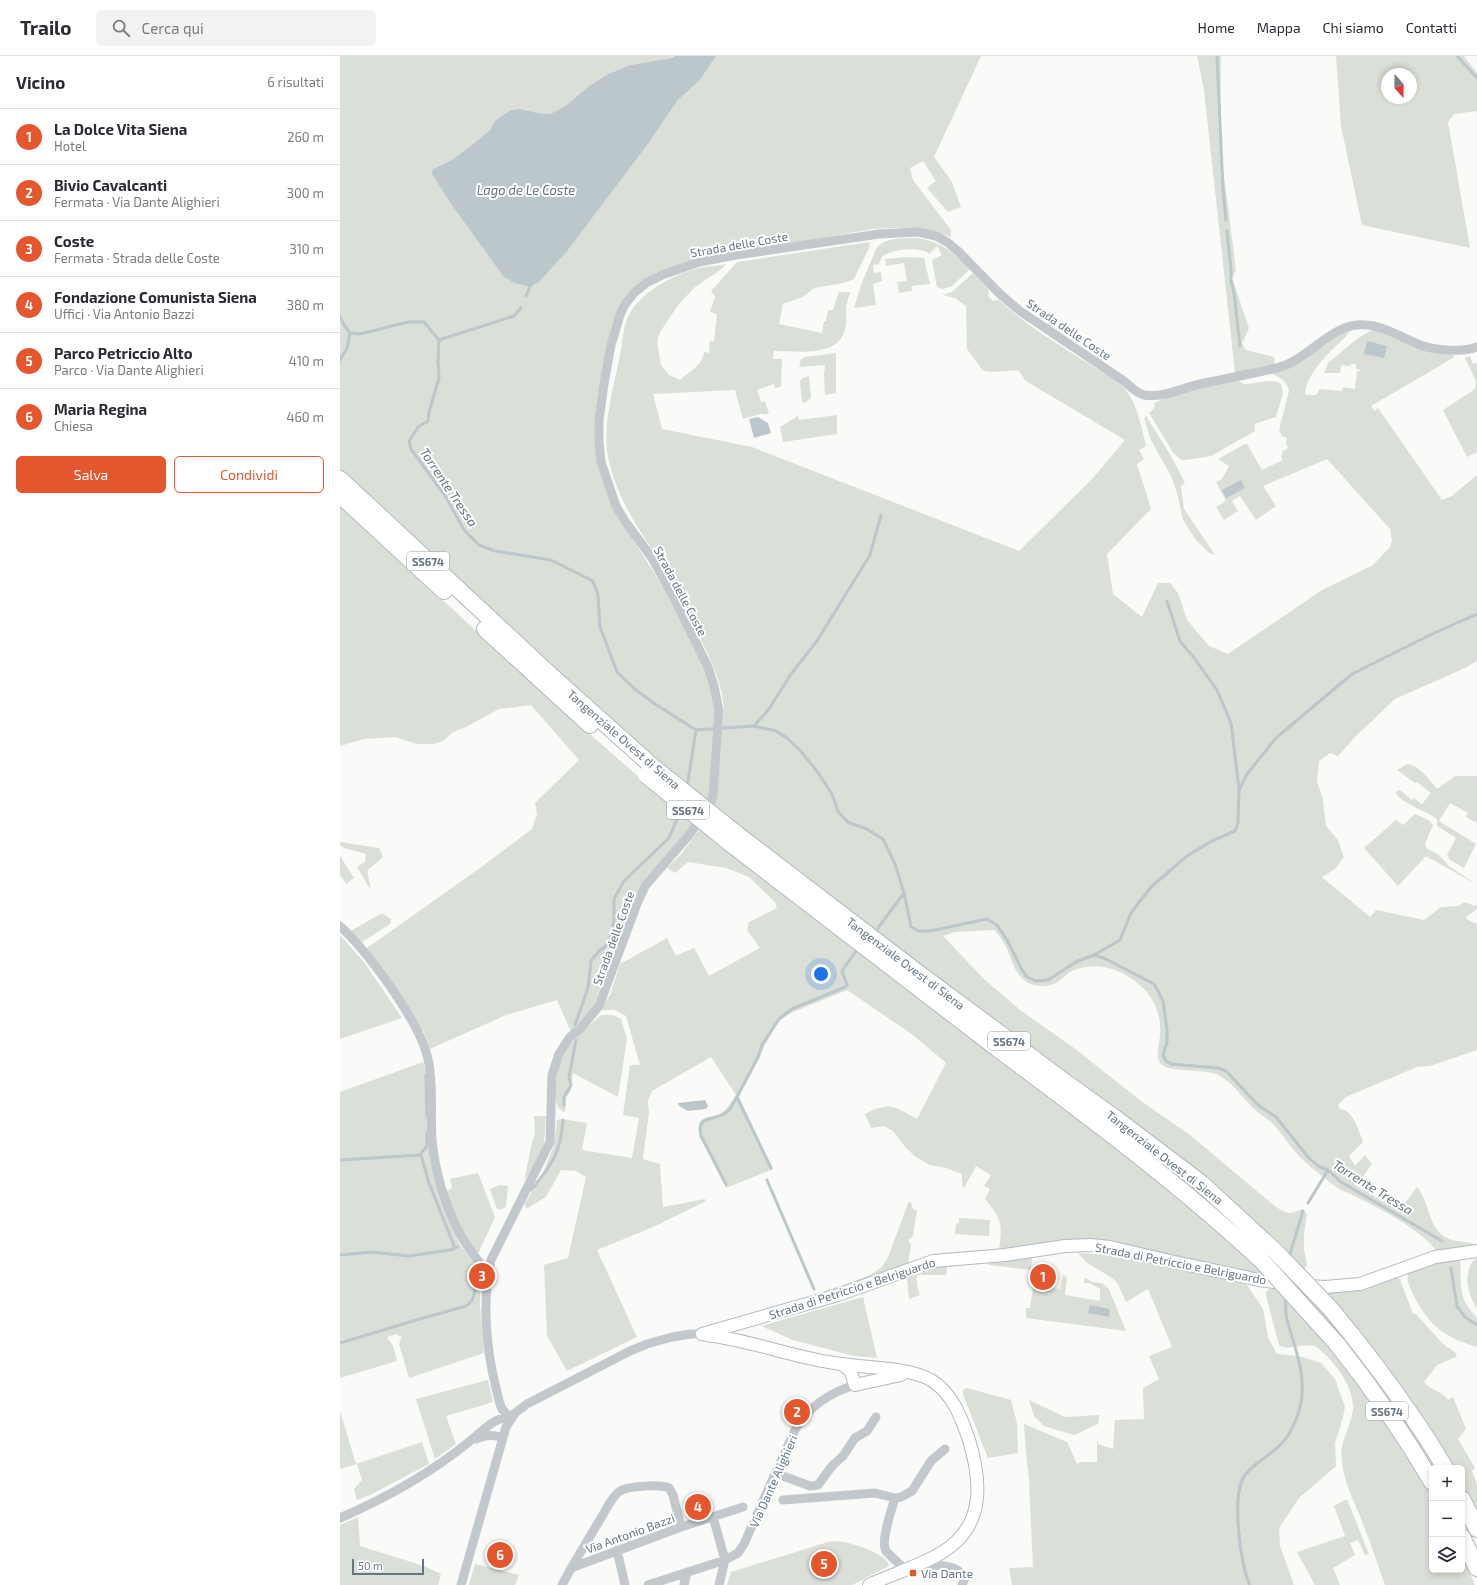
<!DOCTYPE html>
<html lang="it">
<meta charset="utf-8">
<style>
:root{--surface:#fff;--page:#f2f2f3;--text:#2b2b33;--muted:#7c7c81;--line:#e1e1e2;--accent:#e4572e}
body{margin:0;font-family:"Exo 2",sans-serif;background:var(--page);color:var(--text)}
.controls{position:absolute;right:12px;bottom:12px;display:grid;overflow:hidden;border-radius:6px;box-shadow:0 2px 6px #0003}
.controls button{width:36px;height:36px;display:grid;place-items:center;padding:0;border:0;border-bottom:1px solid var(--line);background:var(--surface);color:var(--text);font:20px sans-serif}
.compass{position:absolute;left:1041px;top:12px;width:36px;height:36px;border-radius:50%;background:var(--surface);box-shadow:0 2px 6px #0003;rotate:160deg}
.scale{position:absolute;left:12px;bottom:10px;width:72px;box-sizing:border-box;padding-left:4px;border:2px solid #657683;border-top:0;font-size:11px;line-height:14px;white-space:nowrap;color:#657683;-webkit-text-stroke:3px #fff;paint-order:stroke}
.you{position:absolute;left:481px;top:918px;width:14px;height:14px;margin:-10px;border:3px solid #fff;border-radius:50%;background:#1a73e8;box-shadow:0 0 0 6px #1a73e833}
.badge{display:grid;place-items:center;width:26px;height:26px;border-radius:50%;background:var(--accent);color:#fff;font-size:13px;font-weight:700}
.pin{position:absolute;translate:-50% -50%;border:2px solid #fff;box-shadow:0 1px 4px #0006}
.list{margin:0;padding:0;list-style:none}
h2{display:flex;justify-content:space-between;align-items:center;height:52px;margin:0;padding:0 16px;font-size:17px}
h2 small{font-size:13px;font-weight:400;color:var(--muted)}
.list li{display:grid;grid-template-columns:26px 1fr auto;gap:12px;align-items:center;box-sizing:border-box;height:56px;padding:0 16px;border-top:1px solid var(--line)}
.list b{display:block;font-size:15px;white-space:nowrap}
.list p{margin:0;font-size:13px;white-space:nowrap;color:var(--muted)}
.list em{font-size:13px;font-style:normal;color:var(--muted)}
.actions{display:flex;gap:8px;padding:12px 16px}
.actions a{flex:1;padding:9px 0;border:1px solid var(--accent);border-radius:6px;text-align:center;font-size:14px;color:var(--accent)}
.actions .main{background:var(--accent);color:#fff}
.icon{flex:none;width:22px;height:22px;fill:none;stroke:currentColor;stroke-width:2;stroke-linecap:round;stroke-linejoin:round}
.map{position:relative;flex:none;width:1137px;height:1529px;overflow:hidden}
header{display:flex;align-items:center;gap:24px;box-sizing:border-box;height:56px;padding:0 20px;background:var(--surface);border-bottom:1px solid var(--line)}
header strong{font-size:19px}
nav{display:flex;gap:22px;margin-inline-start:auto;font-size:14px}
.search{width:280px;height:36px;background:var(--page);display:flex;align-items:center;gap:10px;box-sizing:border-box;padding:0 14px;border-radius:6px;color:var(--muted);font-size:15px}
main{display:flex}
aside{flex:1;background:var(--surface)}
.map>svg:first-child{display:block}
.green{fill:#dadfd7;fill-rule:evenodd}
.water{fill:#bbc7cb}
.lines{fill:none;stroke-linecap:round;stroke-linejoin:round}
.stream{stroke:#bbc7cb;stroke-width:3}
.secondary-casing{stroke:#b3babf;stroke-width:14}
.highway-casing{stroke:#b4b9bd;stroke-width:18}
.street{stroke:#c3c8cc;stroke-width:9}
.secondary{stroke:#fff;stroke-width:12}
.highway{stroke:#fff;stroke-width:16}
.highway-bridge-casing{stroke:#b4b9bd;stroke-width:18;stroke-linecap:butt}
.highway-bridge{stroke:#fff;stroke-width:16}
.poi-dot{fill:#e4572e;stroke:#fff;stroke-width:1.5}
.labels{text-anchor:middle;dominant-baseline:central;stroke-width:4;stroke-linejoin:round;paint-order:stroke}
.shield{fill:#fff;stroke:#939fa8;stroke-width:1}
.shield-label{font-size:11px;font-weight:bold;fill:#657683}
.street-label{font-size:12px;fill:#657683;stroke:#fff}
.poi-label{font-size:12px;fill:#657683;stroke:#fff;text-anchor:start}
.water-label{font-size:13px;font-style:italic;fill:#60757c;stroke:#fff}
</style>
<header>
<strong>Trailo</strong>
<div class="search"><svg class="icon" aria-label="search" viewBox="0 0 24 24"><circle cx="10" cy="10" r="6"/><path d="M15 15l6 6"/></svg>Cerca qui</div>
<nav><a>Home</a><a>Mappa</a><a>Chi siamo</a><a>Contatti</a></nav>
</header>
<main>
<aside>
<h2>Vicino<small>6 risultati</small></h2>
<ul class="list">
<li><span class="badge">1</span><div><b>La Dolce Vita Siena</b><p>Hotel</p></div><em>260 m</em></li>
<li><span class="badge">2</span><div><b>Bivio Cavalcanti</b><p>Fermata · Via Dante Alighieri</p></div><em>300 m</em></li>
<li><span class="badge">3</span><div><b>Coste</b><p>Fermata · Strada delle Coste</p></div><em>310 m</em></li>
<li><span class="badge">4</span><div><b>Fondazione Comunista Siena</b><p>Uffici · Via Antonio Bazzi</p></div><em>380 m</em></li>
<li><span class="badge">5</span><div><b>Parco Petriccio Alto</b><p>Parco · Via Dante Alighieri</p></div><em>410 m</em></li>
<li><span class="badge">6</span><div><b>Maria Regina</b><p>Chiesa</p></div><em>460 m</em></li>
</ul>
<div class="actions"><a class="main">Salva</a><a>Condividi</a></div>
</aside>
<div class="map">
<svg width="1137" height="1529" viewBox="0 0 1137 1529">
<rect width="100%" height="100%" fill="#fafaf8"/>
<path class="green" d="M0,0H335L332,2L290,9L266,19L248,31L224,51L210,58L198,57L180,53L170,54L155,65L150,74L132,89L113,103L93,113L111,148L164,220L175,227L228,194L308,88L338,44L360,24L376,0H641L594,101L612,126L621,151L608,156L587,132L596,125L583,105L570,112L573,124L611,174V181C586,171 559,171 532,173L342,207L281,250L272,270L260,328L256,397L288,476L327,537L365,612L374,647L375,656L369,740L366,747L209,610L0,415Z
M857,0H881L880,88L896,214L892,222L909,272L902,288L906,294L934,301L935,309L895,317L864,34Z
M996,0H1124L1137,17V55L1114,58L1108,66L1130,192L1022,169L1001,70ZM1047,18H1071V42H1047Z
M573,182C598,183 613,196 630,213L612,230L603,233L597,231L592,204L602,199L597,190L589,198C582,190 552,193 543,200C541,202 540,205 539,208L533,209L534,217L541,216L542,225L533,228L536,249L514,252L521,229L536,193C545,181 560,183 573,182Z
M529,186L530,190L514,223L503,227L474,232L463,241L443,248L439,268L482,277L484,265H486L488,254H493L499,236H510C509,241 507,246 506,251C506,258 507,266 505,273C499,302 456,295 434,295L433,303H442L441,331L435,332L434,328L417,334L421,346L425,345L429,358H420L403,363L395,334L313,338L322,373L412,391L679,495L752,423L785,384L686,325L678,314L651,316L644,315L641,312L627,293L626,250L615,242L603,239L612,236L633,217L649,234L648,240L653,245L659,244C693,276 738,300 778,326C796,340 801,369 806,390L799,394L804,403L797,408L811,453L767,498L773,538L802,561L818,527H830L838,537L847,564L869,590L888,598L982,534L1033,509L1050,491L1052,484L1050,473L987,403L923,430L936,450L916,464L900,440L892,445L898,455L884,464L876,451L886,445L876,426L882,423L889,410L878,403L905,388H907L922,414L943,404L941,401L943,395L948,392L946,387L947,382L942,380L939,374L949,335C947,324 940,322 931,317L946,314L995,280L1010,275C1007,280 1002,284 997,289C984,302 967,318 965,338L968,339H976L980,333L1002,335L1003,331L1015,333L1017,315H1019L1020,314L1016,313V308H1011L1010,310L1001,309L1000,317H984L988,307L1018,282L1032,274L1114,299L1113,302L1031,350L1034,355L1038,352L1102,444L1112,440L1137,419V605L1125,612L1055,643L1015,681L998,700L990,697L979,705L977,725L983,744L986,770L998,784L1004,801L995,813L982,821L1030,861L1036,854L1084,864L1101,851L1119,850L1124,846L1135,850L1137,849V853L1127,860L1126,863L1137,868V994L1090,1010L1077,1011L1006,1041L998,1049L1000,1053C1013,1054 1017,1072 1022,1082L1023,1086L1009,1100L1015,1110L1025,1099L1032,1108L1022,1122L1017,1119L1015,1129L1059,1155L1077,1131C1090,1147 1088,1171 1105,1181C1115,1187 1130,1185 1137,1189L1098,1197C1081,1173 1043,1155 1017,1141C1009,1137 999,1134 992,1128C983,1120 972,1113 963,1104C952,1094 944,1080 934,1069C927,1062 919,1058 912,1051C901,1040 892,1026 878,1019C864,1012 829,1017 821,1008C814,1000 820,988 820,978C822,949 806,930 782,917C767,909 749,908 734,914C727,917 723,923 716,927C707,932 692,931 684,924C672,915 671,896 662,884C660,880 657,877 654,874L615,876L603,880L644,923L680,954L734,992L801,1045L850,1079L936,1151C947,1157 949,1160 961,1153L967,1158L964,1178V1194L967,1209L963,1215L655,968L372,751L375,747L377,740L384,655C383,630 372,606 361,584C353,566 345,546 335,529C310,488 278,450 268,401C262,368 274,331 280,299C283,285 283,267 291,255C304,235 336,217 359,212C368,210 377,210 386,208L382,213L355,231L339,248L320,276L317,285L321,309L329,319L340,324C348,317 364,308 364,296L369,297L370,285H374L377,258L370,256L375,240L371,235L397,206Z
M567,201L584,202L590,228L571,230L572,235L559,237L557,226L567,225L564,207L546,210L545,203Z
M496,297V337L485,339L484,318L485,309L459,311L461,303L465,301Z
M1130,300L1133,308L1137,307V396L1127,401L1103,354L1135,333L1136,325L1125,302Z
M469,320L471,342L465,347L462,346L460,325L463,322Z
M898,324L903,328C915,329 929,321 941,328L943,337L936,361L915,368V375L871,400L846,404H842L834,398L809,357L815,351L814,347C839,334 870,330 898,324Z
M497,359V378L443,386L440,371L458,360L459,364Z
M806,360L831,400L845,427L841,430L844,453L875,499L868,496L856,484L843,464L837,437L831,420L811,384L804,362Z
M0,449C116,556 231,665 353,767L339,785L301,828L278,880L255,948L251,955L231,976L217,944L166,959L90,993L83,975L27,892L140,812L192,773L197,758L195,747L239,704L191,649L159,653L126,671L113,676L103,685L93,688H77L55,681L24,683L0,690Z
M1067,708C1079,709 1090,724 1097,733L1115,720H1137V767L1126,761L1128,757L1110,747L1099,765L1136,788L1124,812L1110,804L1107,799L1116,782L1097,770V763C1084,754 1067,750 1056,738L1057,735L1060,734L1072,744L1074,742L1082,748L1091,737L1077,726L1075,727L1057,714Z
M1075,758L1090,765L1093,769L1085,788L1086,792L1098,798L1109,810L1137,829L1086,800L1058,830L1024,792L1056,764L1063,769Z
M360,772L811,1116L928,1219L873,1211L769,1185L739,1184L659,1195C662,1168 663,1164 645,1143L650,1133L644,1130L651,1119L636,1110L624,1132L622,1130V1118L606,1112L590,1109L576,1101L566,1092L553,1075L544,1070L531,1072L525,1058C550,1045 554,1050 577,1063L606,1007L573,979L507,934L451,957L440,964L424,990L419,1003L398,1041L433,1113L386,1132L360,1081C354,1056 370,1064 381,1057C387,1054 392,1044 396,1039L371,1001L312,1035L308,1045L309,1056L303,1103L320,1108L323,1151L365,1143L366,1145L313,1171L257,1194L297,1281L227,1315L207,1280L204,1209L228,1202L246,1121L236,1115L221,1114L206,1141L186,1153L185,1147L203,1117L214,1089L217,1064L221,1063L247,1067L242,1094L292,1102L299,1062L283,1059L290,1009H300L286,960L275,954H260L270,939L280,908L327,882L336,900L354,892L369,920L420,892L407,874L409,866L437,852L435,846L409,821L386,812L348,806L335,817L327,812L342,797Z
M0,786L39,792L43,801L28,814C27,821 31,826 30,833L17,811L25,806L26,798L4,792L0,789Z
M0,800L14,822L6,828L0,819Z
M42,857L51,863L50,868L22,886L11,875Z
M0,879L24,906L62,962L0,983Z
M261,959H273L281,963L287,983L278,1041L233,1017L231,1035L226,1041L225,1056C215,1052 216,1045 216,1035C216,1025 217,1012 222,1002C229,987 248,970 261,959Z
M83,1006L88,1027L89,1085L91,1109L99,1136L119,1187L139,1213L141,1220L140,1249L144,1297L69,1322L59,1288L62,1281L56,1278L47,1281L53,1290L57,1305L0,1322V1036Z
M194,1060H206L204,1088L195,1109L184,1125L191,1091L195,1077Z
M138,1117L155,1161L138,1198L121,1172L106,1135L112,1132L110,1123Z
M160,1129L168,1130L166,1150C164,1153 161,1154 157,1153L150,1133Z
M569,1145L571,1147L573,1153L577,1154L573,1180L568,1184L571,1189L568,1208L467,1244L474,1239L520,1223L532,1218L542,1211L548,1201Z
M619,1162L650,1164L649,1180L615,1178L616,1168L619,1167Z
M738,1197L774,1199L907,1229L923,1253L928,1281L937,1298L959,1300L981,1307L995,1323L1005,1351L1003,1361L995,1387L996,1410L959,1442L939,1472L940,1490L954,1529H672L669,1512L693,1511L689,1424L686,1396L684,1368L727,1386L737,1408L741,1406H757V1384L758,1388L773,1393L775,1364L804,1363L803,1332L819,1323L809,1300L832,1291L808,1233L786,1246L778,1228L772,1222L746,1206Z
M1120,1200C1122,1224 1116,1243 1137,1261V1291C1106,1282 1089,1270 1074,1240C1071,1233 1066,1226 1068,1217Z
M692,1202L691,1214L649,1209L648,1207Z
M1135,1203H1137V1253C1128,1239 1122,1216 1135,1203Z
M604,1209L607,1211L606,1219H577V1229L580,1239L569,1243L567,1221Z
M697,1213L695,1227L708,1229V1231L720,1233L723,1218L727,1222L725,1239L760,1245V1233L750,1227H744L745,1221L752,1226L762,1227L769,1233L786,1275L686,1262V1252H690L695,1217Z
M1059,1221L1073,1258H1076L1103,1288L1117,1298L1116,1301L1097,1309L1084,1326C1093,1336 1101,1334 1108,1344L1113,1341L1126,1373L1118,1383L1135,1412L1132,1415L1137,1428V1460L1122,1432V1412H1111L984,1237L1039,1227Z
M929,1233H940L1012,1315L1075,1410L1090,1435L1092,1439V1514H1122V1500L1135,1529H1045C1037,1506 1029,1483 1020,1460C1014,1446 1007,1432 1004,1417C997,1388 1006,1384 1012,1359C1018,1336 996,1307 979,1293C967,1283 952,1297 939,1289L926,1240V1236Z
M960,1236L968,1237L986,1258L1061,1354L1097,1412H1092Z
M523,1241L537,1302L514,1300L453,1284L421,1270Z
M148,1324L153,1346L106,1360L116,1388L95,1403L76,1343Z
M627,1332L671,1344L677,1367L678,1397L648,1402L623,1339V1333Z
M689,1344L725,1361L759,1359L758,1368L734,1379L704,1370L694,1360Z
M0,1355L16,1408L82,1386L89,1408L28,1440L17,1444L14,1433L22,1424L17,1408L0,1413Z
M1007,1443L1029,1498L1025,1499L1018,1484L1010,1487L1015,1499L993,1512L1000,1529H975L957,1496L1005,1480L994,1450Z
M18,1461L20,1490L84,1510L101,1518L98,1529H0V1469Z
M495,1485C507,1485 548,1497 549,1510L512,1529H387L391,1516L488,1486Z
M135,1508L179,1519L175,1529H129Z"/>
<path class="water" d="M335,0H376L360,24L338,44L308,88L228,194L200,225L190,231L175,227L164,221L111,148L92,118L93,113L113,103L132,89L150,74L155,65L170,54L180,53L198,57L210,58L224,51L248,31L266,19L290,9L332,2Z
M1027,285L1047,290L1044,302L1024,298Z
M418,361L428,367L431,377L414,382L409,363Z
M901,424L905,432L886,442L882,434Z
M365,1044L368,1050L366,1053L348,1055L339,1050L338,1047Z
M750,1249L770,1253L769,1261L748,1257Z"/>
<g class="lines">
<path class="stream" d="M877,0L883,134L886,164
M1117,0L1137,22
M887,175L891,214V224L894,237L900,290
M186,240L190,231
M0,260L4,269L10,277L20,278L68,266H84L99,284L98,305L99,322L89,356L88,365L78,371L69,385L71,393L106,441L124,474L139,489L155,495L211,504L253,525L258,539L260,571L277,616L296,634L315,648L356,674L414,670L436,675L447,682L459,693L479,718L492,738L498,756L509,767L525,772L543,783L555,808L564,837L571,871L579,875H590L647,863L657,869L667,884L681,912L687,921L696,925L708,924L736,906L754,899L766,903L814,928L819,937L823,945L827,974V986L823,999L826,1005L831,1008L878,1012L886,1015L918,1049L936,1061L969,1102L978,1110L988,1114L1001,1126L1102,1185
M99,284L174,260L181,252
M0,304L7,292L10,277
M827,545L840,585L855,603L877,634L891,667L899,733
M414,670L429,653L451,618L477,585L530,499L541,459
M347,731L356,674
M538,872L564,837
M754,899L780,884L791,857L811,831L847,800L872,785L895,775L898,767L899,734L907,718L936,682L1012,618L1094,577L1137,558
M235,969L248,932L251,905L258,896L268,888L271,879L274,864V843L284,825L329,782L341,754
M86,1019L87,1061
M224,1049V1041L231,1029L229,1021L236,984
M81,1099V1097L87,1090V1077
M0,1104L81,1099L89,1127L115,1192
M431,1112L397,1041L418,1001L422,989L439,963L452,953L505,931L507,929L502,915L516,895
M427,1124L474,1233
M386,1128L361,1080C356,1057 377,1066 388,1055C392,1052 394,1045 397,1041
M191,1134C211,1110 221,1097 223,1064
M968,1147L988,1114
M0,1199L31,1196L69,1200L110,1194L117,1191
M949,1201L963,1155
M1111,1212L1117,1250L1125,1261L1137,1269
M0,1287L76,1264L126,1250C139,1243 134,1224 134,1212L136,1208
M910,1529C900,1510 891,1437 905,1419C914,1407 928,1401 939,1390C950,1381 958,1361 961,1347C966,1318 955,1292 947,1264C945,1257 946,1248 945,1240"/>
<defs>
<path id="secondary" d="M362,1278L498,1239L593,1205L665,1199L725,1190L751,1189L770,1191L830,1205L919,1224L955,1229L985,1231L1020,1228L1095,1201L1137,1195
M366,1279C412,1284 456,1303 502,1308C528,1312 568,1311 591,1324C613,1338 621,1361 629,1384C642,1427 645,1471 601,1497C580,1510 552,1518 529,1529
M503,1309L511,1316L515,1329L561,1319"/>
<path id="highway" d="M0,423L205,614L312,710
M0,439L104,535
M145,573L250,669
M398,779L577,916L725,1026L778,1064L861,1127L936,1196
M391,788C480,857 569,925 658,993C749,1061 840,1128 923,1206
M1012,1279C1045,1321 1078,1365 1105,1412
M997,1288C1032,1332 1064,1378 1092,1426
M1122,1443L1137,1473
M1122,1481L1137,1512"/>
</defs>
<use href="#secondary" class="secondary-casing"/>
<use href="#highway" class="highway-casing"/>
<path class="street" d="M0,870C28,896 80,966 88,1003C94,1030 90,1057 92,1084C95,1115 104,1146 118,1174C126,1190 138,1204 148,1219
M171,1361C168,1359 165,1357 162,1353C159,1347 158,1339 156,1332C146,1292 142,1245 151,1204L210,1086L212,1019L219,998L230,981L240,973L259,950L297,848L305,830L349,779L370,748L373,740L379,655L374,630L368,611L332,538L312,502L287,468L276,450L261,406L259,386V364L264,328L271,289L280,259L284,250L294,237L306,227L322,219L359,206L396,199L539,178L578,176L596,180L607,186L619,196L660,238L680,255L784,325C790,330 796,337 804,339C822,342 843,332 860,328C878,324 896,321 914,317C925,315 936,313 946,309C967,300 982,282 1002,273C1029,260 1056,279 1080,289C1094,294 1123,297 1137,291
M136,1383C146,1379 153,1378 163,1382
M435,1417L470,1430L478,1429L492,1410L503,1400L515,1382L527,1375L536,1361
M555,1442C552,1453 540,1485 546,1495C551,1501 559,1507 565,1513
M443,1444L535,1437L555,1442L561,1441L572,1435L591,1405L605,1393
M373,1461L385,1504L379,1529
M0,1462C46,1442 91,1417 130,1385C143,1375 154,1361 171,1361
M277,1494L285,1529
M579,1509C593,1509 618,1507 625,1522L622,1529
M231,1512L341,1471L403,1451
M121,1529L166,1371L175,1357L187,1348L290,1295L307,1288L332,1281L351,1278H362
M222,1529C234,1506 248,1484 261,1462C266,1454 272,1440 280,1435C288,1430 321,1428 329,1432L333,1439L341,1471
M308,1529L385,1504L398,1497L404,1488C417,1459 429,1430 443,1401C449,1388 453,1374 462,1363C476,1346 495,1335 515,1329
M344,1529L347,1516"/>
<use href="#secondary" class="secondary"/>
<use href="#highway" class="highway"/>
<defs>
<path id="highway-bridge" d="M312,710L398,779
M306,719L391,788
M936,1196L990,1252L1012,1279
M923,1206L997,1288"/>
</defs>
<use href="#highway-bridge" class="highway-bridge-casing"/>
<use href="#highway-bridge" class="highway-bridge"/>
</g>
<rect class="poi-dot" x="569" y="1513" width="8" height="8" rx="2"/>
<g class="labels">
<g class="shield">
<rect x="67" y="496" width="42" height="18" rx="3"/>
<rect x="327" y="745" width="42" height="18" rx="3"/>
<rect x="648" y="976" width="42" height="18" rx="3"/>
<rect x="1026" y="1346" width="42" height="18" rx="3"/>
</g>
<g class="shield-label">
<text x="88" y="505">SS674</text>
<text x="348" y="754">SS674</text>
<text x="669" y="985">SS674</text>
<text x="1047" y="1355">SS674</text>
</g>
<g class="street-label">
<text transform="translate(399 188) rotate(-10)">Strada delle Coste</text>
<text transform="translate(729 273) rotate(34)">Strada delle Coste</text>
<text transform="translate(341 535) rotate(62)">Strada delle Coste</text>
<text transform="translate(284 683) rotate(41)">Tangenziale Ovest di Siena</text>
<text transform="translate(273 882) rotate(-70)">Strada delle Coste</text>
<text transform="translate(566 907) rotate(37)">Tangenziale Ovest di Siena</text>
<text transform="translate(825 1101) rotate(38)">Tangenziale Ovest di Siena</text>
<text transform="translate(841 1207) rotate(11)">Strada di Petriccio e Belriguardo</text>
<text transform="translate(512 1232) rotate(-18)">Strada di Petriccio e Belriguardo</text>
<text transform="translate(433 1425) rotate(-66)">Via Dante Alighieri</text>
<text transform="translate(290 1477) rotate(-20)">Via Antonio Bazzi</text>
</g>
<g class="poi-label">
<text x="581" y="1517">Via Dante</text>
</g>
<g class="water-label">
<text x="186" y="134">Lago de Le Coste</text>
<text transform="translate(109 431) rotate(56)">Torrente Tressa</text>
<text transform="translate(1033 1131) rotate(32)">Torrente Tressa</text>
</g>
</g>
</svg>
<div class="controls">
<button>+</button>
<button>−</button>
<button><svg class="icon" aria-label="layers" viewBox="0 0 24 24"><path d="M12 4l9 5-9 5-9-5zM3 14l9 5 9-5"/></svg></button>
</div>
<svg class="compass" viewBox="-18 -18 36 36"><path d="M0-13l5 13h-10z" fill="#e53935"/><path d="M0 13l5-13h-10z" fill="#7c7c81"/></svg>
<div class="scale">50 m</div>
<div class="you"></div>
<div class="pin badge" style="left:703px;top:1221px">1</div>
<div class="pin badge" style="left:457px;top:1356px">2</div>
<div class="pin badge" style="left:142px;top:1220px">3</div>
<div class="pin badge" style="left:358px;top:1451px">4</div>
<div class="pin badge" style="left:484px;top:1508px">5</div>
<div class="pin badge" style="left:160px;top:1499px">6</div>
</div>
</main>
